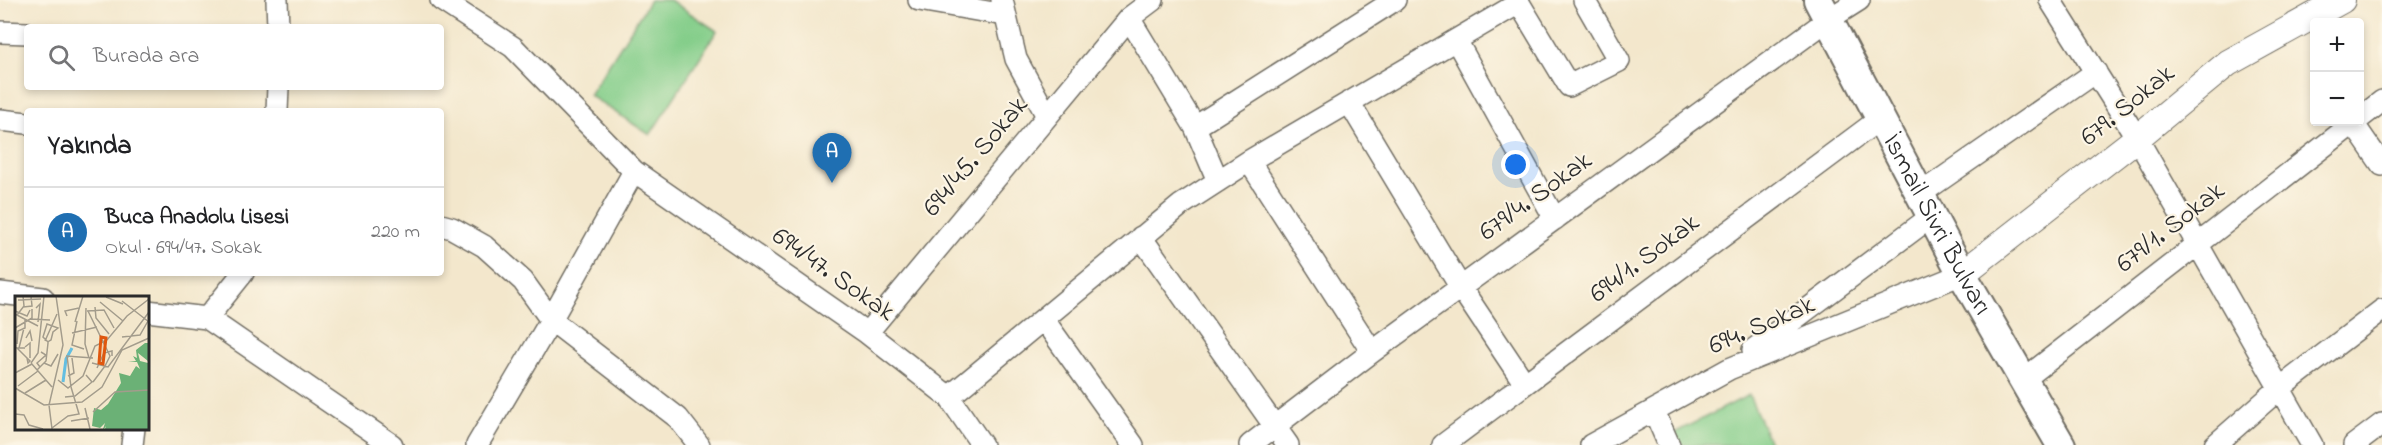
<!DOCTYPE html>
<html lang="tr">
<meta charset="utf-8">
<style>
:root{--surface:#fff;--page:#f2f2f2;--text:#202124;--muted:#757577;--line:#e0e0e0;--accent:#1f6fb2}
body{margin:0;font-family:"Indie Flower",sans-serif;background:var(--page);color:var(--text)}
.controls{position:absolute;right:18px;top:18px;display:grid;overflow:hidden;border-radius:6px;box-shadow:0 3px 9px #0003}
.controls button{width:54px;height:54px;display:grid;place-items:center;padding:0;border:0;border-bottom:2px solid var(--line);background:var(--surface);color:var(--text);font:30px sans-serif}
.you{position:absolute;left:1516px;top:165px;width:21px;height:21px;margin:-15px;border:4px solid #fff;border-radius:50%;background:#1a73e8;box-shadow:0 0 0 9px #1a73e833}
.badge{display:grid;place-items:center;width:39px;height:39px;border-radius:50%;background:var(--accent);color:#fff;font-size:20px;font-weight:700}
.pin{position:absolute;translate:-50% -50px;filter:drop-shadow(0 2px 3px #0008)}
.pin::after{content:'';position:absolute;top:32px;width:21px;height:18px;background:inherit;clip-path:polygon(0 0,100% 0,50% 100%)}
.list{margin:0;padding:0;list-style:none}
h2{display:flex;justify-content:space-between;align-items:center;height:78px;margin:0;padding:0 24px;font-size:26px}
h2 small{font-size:20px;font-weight:400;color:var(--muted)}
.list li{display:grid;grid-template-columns:39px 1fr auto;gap:18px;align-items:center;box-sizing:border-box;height:90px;padding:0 24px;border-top:2px solid var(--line)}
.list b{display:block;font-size:22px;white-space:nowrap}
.list p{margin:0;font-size:20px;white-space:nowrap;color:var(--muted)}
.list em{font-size:20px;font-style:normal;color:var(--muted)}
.icon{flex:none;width:33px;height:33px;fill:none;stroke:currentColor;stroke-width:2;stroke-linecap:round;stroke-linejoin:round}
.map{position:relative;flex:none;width:2382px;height:445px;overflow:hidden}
.search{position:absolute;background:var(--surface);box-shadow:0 3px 9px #0003;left:24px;top:24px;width:420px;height:66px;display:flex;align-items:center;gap:15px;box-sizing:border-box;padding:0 21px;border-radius:6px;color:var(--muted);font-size:22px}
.panel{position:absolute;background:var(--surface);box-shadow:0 3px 9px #0003;left:24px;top:108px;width:420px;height:168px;border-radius:6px}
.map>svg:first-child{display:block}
.green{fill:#84ce8a;stroke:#587c5a;stroke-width:1.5}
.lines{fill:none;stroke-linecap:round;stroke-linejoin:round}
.minor-casing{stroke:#716d63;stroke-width:24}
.tertiary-casing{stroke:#716d63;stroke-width:28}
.secondary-casing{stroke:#716d63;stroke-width:32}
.minor{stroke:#fff;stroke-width:21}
.tertiary{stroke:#fff;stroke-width:26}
.secondary{stroke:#fff;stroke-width:28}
.labels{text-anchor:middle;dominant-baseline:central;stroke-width:4.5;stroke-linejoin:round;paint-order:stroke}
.street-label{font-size:27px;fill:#2b2b2b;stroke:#fcf5e5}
.inset-river{fill:none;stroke:#63bee1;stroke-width:3}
.inset-road{fill:none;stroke:#a39c8c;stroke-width:1.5}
.view{fill:#df570e;fill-opacity:0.15;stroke:#df570e;stroke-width:3}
.inset-edge{fill:none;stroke:#2b2b2b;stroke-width:3}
</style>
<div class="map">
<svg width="2382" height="445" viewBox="0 0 2382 445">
<rect width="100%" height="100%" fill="#fcf5e5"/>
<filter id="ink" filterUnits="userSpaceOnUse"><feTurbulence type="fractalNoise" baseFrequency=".0167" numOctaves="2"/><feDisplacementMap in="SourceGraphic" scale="12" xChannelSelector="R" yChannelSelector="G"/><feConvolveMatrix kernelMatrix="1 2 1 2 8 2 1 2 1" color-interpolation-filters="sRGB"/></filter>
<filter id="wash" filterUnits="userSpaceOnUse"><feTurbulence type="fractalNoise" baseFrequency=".008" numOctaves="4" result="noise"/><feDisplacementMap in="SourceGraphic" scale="24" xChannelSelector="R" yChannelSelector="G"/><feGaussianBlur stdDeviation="1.35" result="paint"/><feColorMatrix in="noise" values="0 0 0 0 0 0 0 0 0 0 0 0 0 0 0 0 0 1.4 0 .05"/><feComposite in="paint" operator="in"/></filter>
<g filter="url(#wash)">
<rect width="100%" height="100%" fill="#f3e7cc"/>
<path class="green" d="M650,0H670L717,31L650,135L589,95Z
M1749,395L1771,445H1677L1672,434Z"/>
</g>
<g filter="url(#ink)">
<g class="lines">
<defs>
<path id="minor" d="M277,0L278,27
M441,0L513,47L634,171L867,333L949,397L982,445
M919,0L1005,15
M1002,0L1016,59L1047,116
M2050,0L2137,138L2312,445
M1129,18L1195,127L1395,0
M0,32L27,33
M1456,40L1555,219
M1349,102L1461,288L1525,384
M277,111L278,87
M2360,118L2382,101
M0,120L27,123
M2353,123L2382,165
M1195,127L1218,181
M1249,161L1372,352
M1920,194L2096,72
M441,225L452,228L484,246L523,281L551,320L678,418L699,445
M1141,237L1288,445
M0,293L43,298
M147,311L207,318L392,445
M207,318L243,273
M1044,320L1133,445
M867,333L1129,18L1153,0
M1753,350L1932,216
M2023,380L2355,122
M949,397L1181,205L1249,161L1519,3L1569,86L1619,61L1584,0
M1654,411L1669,445
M132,445L134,428
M477,445L551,320L634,171
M1250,445L1372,352L1829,19L1859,0
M1443,445L1881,118
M1591,445L1729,369L1962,274
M2215,445L2280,388L2382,310
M2354,445L2382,424"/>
<path id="tertiary" d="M1962,274L2137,138L2228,63L2342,0"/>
<g id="secondary">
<path id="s1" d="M1818,0L1962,274L2061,445"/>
</g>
</defs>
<use href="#minor" class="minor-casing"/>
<use href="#tertiary" class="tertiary-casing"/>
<use href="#secondary" class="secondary-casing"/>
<use href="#minor" class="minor"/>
<use href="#tertiary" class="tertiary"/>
<use href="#secondary" class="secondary"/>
</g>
</g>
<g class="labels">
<g class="street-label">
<text transform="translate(2128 106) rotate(-39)">679. Sokak</text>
<text transform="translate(976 157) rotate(-50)">694/45. Sokak</text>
<text transform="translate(1536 197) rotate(-36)">679/4. Sokak</text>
<text stroke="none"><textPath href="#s1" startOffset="254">İsmail Sivri Bulvarı</textPath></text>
<text transform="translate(2171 228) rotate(-38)">679/1. Sokak</text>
<text transform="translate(1645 259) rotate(-37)">694/1. Sokak</text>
<text transform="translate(833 275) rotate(35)">694/47. Sokak</text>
<text transform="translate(1762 326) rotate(-23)">694. Sokak</text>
</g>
</g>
<g transform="translate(15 296)">
<rect width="134" height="134" fill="#f3e7cc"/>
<path d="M130,47H133V65L123,57L125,65L133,67V133H90L91,130L89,133H88L90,127L85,132L77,130L79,112L86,114L93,108L106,87L104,77L115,80L121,70L125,73L122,66H113L121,65L118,60L122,62L121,54Z" fill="#6bb176"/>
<path class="inset-river" d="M48,86L51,63L57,52"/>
<path class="inset-road" d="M91,1L108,8M3,4L26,3M107,5L134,26M85,6L108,25M8,11L17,10L16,0M80,11L81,22L94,38M21,12L25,8L23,26M71,12L70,48L74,62M0,15L12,20L15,14M72,15L89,14L99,32M73,15L95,60L90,70M0,18L23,30M2,19L9,10L8,0M52,20L50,15L64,12M15,23L35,24M62,25L57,49L69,53M60,26L68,0M0,32L17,22V13M57,37L82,31M107,41L125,39L133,25M11,42L15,35L17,45M30,45L42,18M2,48L3,35L10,32V24M10,51L15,47V62M4,52L9,32M10,52H2L15,65L13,67L12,62M51,60L78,62M52,60L56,91M16,67L23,57L29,0M16,67L37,91M29,67L36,70L43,58M77,67L93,71L134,16M25,71L22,67L31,59L26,56M82,72L89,57L97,55V60M22,74L31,65L33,47V46L34,45L36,44L38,36L43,32L32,28L28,41L33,46M0,77L17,68M53,80L59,77L57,62M43,84L53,92L68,80L80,50L92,44L112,20L134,3M78,86L90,70M3,90L23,75M0,92L29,109L67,106L87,91L107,54L134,42M10,97L31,84M50,101L60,100L77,86L71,79M70,112L75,133M78,116L100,96L134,94M0,118L9,119L14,129L28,133M56,125L74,122M37,132L53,120L64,118L56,91M37,133L34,109L48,49L41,0"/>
<path class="view" d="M86,41L91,42L88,68L84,67Z"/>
<rect width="134" height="134" class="inset-edge"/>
</g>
</svg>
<div class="controls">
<button>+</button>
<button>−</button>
</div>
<div class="you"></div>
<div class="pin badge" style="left:832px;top:183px">A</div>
<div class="search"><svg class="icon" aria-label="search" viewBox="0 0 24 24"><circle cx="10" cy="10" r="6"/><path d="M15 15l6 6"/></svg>Burada ara</div>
<section class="panel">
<h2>Yakında<small></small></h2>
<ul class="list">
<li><span class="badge">A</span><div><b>Buca Anadolu Lisesi</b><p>Okul · 694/47. Sokak</p></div><em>220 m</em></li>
</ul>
</section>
</div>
